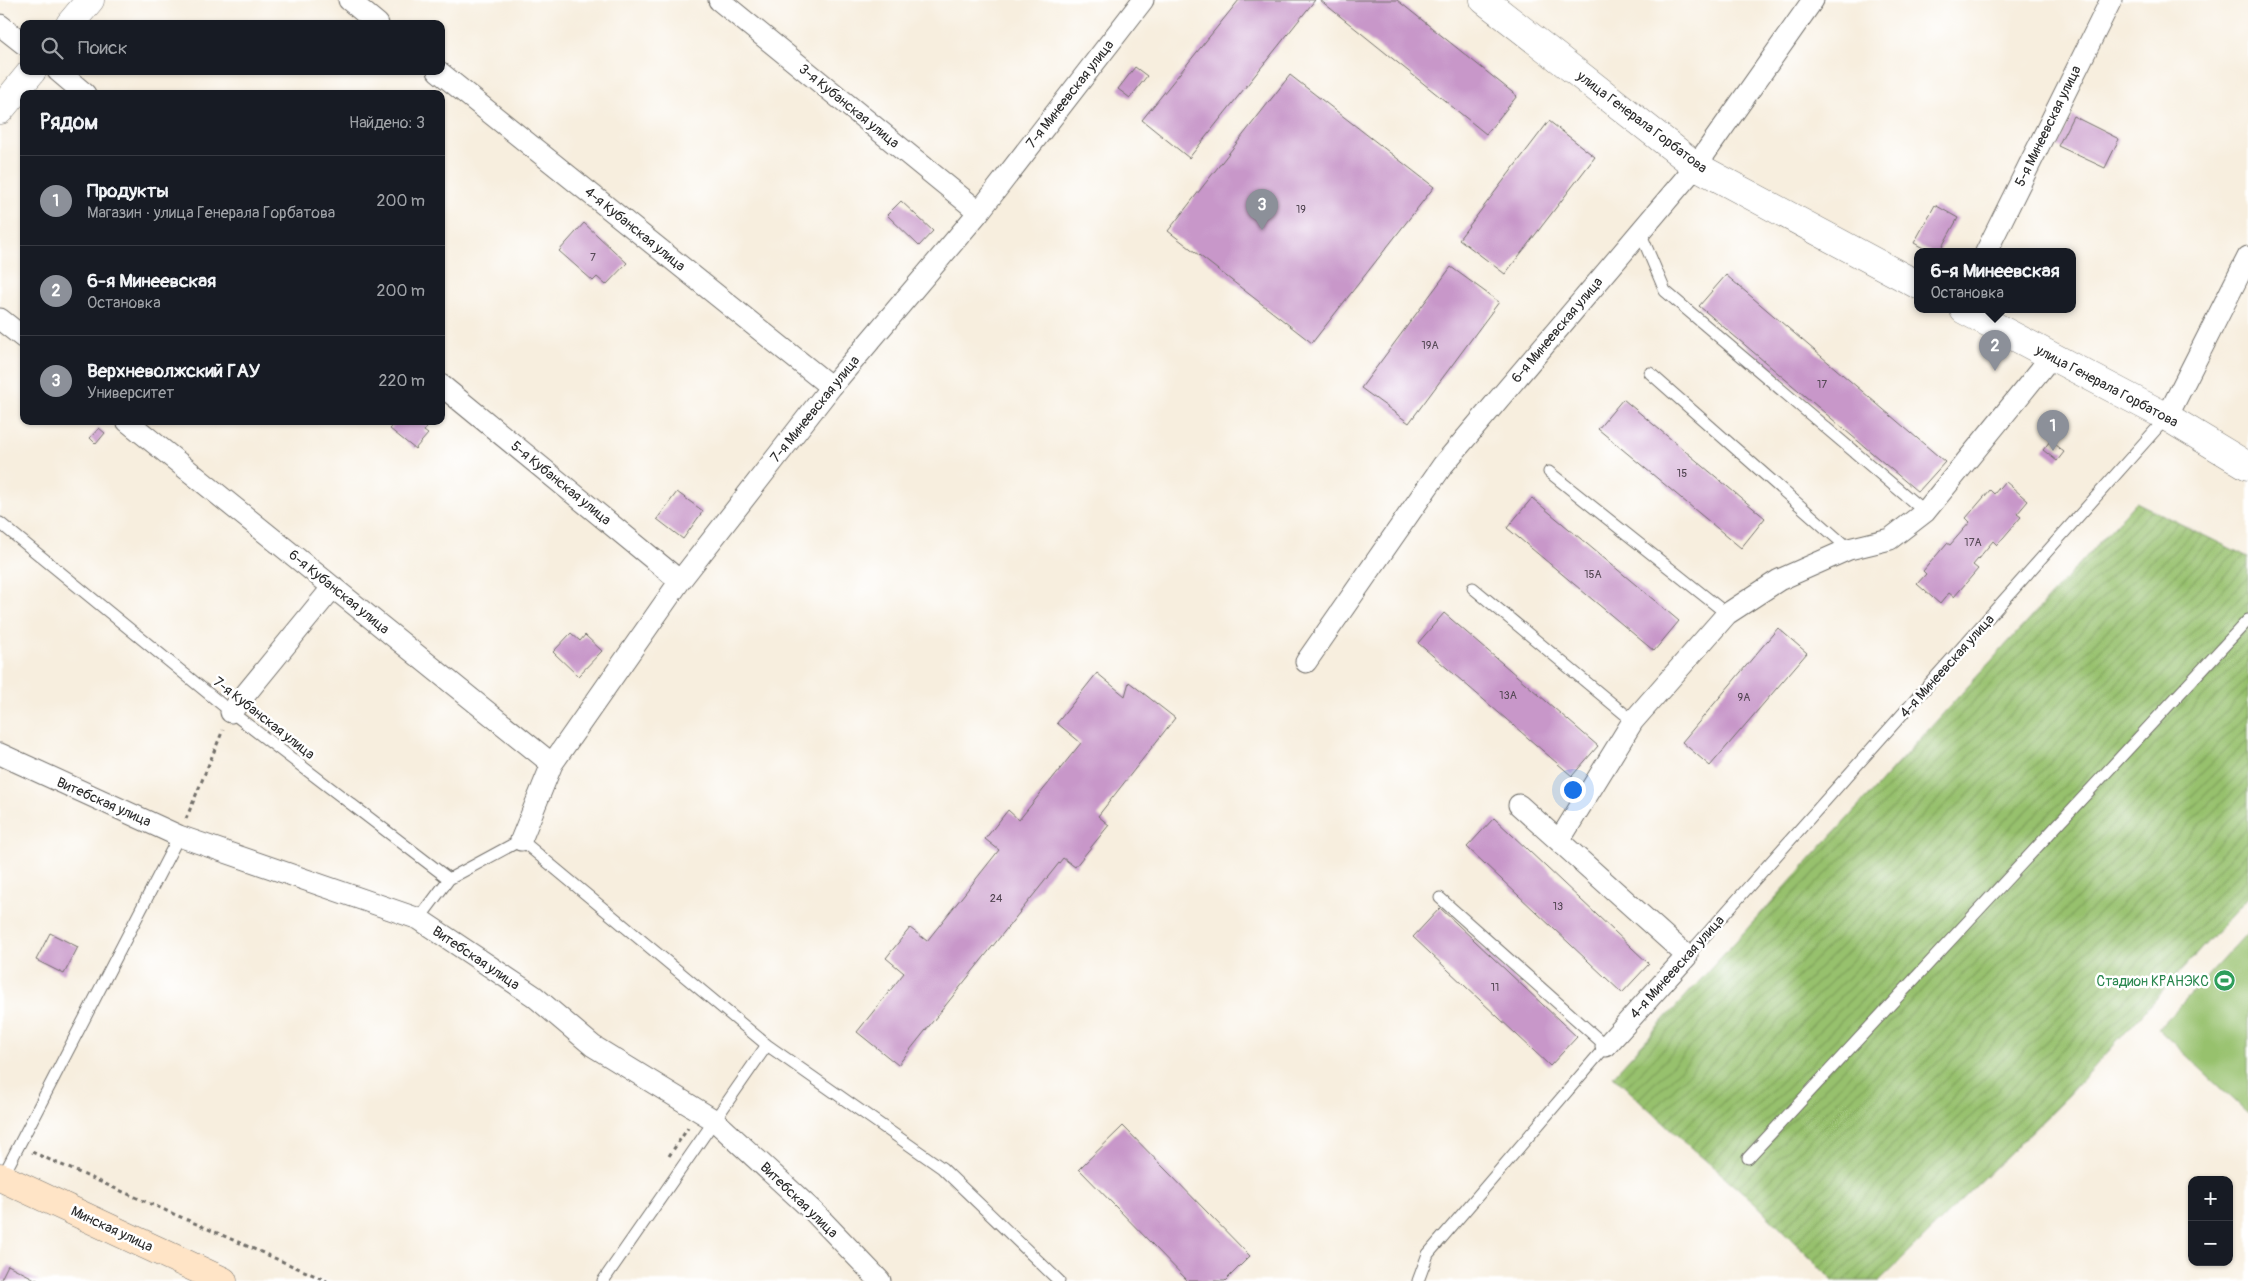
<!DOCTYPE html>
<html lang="ru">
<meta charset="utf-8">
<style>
:root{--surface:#171b24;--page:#242831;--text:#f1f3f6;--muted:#9ea1a6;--line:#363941;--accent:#8c9099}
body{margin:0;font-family:Pangolin,sans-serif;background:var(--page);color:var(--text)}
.controls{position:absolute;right:15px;bottom:15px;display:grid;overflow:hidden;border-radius:10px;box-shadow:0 1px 4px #0004}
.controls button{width:45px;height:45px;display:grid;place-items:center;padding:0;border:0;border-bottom:1px solid var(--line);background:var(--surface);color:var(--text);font:25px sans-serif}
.you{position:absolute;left:1572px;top:789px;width:18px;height:18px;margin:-12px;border:4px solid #fff;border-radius:50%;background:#1a73e8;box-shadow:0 0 0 8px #1a73e833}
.badge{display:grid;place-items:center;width:32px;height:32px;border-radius:50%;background:var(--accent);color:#fff;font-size:16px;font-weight:700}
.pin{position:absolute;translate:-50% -41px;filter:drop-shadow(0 1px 2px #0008)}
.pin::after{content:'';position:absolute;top:26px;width:18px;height:15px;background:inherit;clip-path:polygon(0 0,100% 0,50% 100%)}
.popup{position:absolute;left:1914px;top:248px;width:162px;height:65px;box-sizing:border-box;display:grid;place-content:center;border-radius:10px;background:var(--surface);filter:drop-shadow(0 1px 4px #0005);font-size:16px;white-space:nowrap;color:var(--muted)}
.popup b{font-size:19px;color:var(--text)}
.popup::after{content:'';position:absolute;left:50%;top:100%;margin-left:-10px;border:10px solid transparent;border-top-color:var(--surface)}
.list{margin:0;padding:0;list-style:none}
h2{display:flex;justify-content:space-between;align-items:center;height:65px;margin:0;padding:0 20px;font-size:21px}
h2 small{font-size:16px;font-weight:400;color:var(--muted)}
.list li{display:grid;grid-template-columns:32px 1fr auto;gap:15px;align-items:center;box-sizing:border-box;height:90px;padding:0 20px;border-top:1px solid var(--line)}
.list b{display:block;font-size:19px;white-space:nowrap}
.list p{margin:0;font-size:16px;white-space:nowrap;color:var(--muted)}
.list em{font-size:16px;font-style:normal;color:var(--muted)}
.icon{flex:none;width:28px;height:28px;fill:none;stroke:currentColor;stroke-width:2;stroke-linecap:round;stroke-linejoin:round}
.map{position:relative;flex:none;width:2248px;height:1281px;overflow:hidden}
.search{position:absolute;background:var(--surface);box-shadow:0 1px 4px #0004;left:20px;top:20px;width:425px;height:55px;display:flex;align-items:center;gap:12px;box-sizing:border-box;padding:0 18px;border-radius:10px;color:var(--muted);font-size:19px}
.panel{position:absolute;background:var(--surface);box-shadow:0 1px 4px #0004;left:20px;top:90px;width:425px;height:335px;border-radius:10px}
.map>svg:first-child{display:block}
.garden{fill:url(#garden-furrows);stroke:#61764c}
.pitch{fill:#97c16d;stroke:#61764c}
.building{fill:#c897c9}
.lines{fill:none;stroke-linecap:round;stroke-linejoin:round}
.service-casing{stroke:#726f6a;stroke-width:13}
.minor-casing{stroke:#726f6a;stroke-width:23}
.tertiary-casing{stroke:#726f6a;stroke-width:29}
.secondary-casing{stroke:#726f6a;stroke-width:29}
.path{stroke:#726f6a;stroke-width:3;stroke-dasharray:4 4;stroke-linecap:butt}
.service{stroke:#fff;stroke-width:11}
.minor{stroke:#fff;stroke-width:21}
.tertiary{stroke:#fff;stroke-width:28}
.secondary{stroke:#ffe4c6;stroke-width:28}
.labels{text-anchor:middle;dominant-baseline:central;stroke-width:5;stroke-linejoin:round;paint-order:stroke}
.number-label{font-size:11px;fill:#524652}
.street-label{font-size:14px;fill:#2b2b2b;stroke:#fff}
.leisure-label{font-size:14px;fill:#27864d;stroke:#fff;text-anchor:end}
</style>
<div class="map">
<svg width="2248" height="1281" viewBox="0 0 2248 1281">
<defs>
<pattern id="garden-furrows" width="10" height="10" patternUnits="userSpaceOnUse" patternTransform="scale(1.25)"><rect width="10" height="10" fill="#97c16d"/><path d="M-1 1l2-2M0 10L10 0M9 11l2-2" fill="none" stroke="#7b9d5a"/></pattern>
</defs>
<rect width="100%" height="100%" fill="#fff"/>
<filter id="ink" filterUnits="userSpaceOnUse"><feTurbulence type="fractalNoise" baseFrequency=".02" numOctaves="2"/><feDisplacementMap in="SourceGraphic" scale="10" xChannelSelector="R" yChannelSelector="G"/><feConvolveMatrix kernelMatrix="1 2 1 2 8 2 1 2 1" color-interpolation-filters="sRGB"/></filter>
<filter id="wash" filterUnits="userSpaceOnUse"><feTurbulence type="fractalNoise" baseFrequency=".0096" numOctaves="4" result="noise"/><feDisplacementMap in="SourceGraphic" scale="20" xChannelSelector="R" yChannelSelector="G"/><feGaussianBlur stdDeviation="1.12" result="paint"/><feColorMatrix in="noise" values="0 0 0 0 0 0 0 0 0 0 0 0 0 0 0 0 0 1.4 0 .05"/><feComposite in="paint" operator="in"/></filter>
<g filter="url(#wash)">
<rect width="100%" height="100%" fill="#f7eede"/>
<path class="garden" d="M2136,502L2248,557V897L2068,1096L1879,1281H1833L1753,1201L1690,1147L1613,1076Z"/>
<path class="pitch" d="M2248,932V1113L2158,1029Z"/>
<g id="blocks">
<path class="building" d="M1239,0H1315L1189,158L1142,120Z
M1320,0H1397L1517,96L1486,134Z
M1135,67L1147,76L1130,98L1118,89Z
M1290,75L1434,187L1312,343L1168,231Z
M2073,116L2119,139L2105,168L2058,146Z
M1549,121L1595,157L1505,274L1459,239Z
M901,201L933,231L919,246L887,215Z
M1935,205L1958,218L1939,252H1930L1914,243Z
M584,223L627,263L606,285L597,277L593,281L559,251Z
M1451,267L1499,302L1409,423L1361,388Z
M1726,275L1945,462L1918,492L1699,306Z
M1623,399L1765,518L1741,548L1598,429Z
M397,421H431L424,431L428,434L415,449L390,429Z
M99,428L105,433L96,444L90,438Z
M2050,441L2064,452L2057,461L2043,450Z
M2005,481L2028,501L2017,514L2021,517L1997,545L1993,541L1973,565L1978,569L1954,597L1949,593L1940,604L1917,584L1926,574L1923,571L1947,543L1950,545L1970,522L1966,518L1990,490L1994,494Z
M677,492L703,511L683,539L657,519Z
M1532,498L1679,621L1654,651L1507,528Z
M1444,613L1598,746L1572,776L1418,643Z
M1778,628L1807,653L1710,766L1682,742Z
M571,633L580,641L585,635L602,651L578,676L553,652Z
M1097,673L1125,696L1129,682L1175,718L1098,816L1109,825L1075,867L1063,858L898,1065L857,1032L904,973L886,958L910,928L927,941L999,850L985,839L1008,810L1019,820L1081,743L1057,723Z
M1494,818L1649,964L1622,993L1467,847Z
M1440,908L1577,1037L1550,1066L1413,937Z
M50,933L78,947L64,974L36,960Z
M1123,1126L1250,1256L1225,1281H1188L1079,1169Z
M8,1265L39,1281H0Z"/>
</g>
</g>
<g filter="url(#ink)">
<use href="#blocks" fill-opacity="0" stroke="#726f6a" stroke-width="1"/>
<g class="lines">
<defs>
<path id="service" d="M1640,232L1665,291L1925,512
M1650,373L1849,549
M1549,472L1727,614
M0,523L231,712L449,879L521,840L767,1045L603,1281
M1473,588L1633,721
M419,919L449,879
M1687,956L2167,417
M767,1045L942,1168L1059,1281
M1748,1158L2248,620
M2,1178L179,836
M1418,1281L1428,1254L1606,1046L1440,898"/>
<path id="minor" d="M349,0L378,24
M719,0L979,212
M0,25L24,44
M58,71L85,94
M438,71L831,387
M1986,252L2111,0
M0,319L24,338
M441,385L680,581
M2167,417L2248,257
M127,421L552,764
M1306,662L1443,465L1696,166L1813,0
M231,712L333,587
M0,754L179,836L419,919L534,996L593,1046L714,1120L814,1212L880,1281
M1519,805L1687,956L1606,1046
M521,840L552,764L680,581L831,387L979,212L1143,0
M1559,841L1633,721L1727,614L1779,580L1849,549L1890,539L1925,512L2051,357"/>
<path id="tertiary" d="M1484,0L1696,166L1918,285
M70,24L90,0
M0,110L32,71
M1964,310L2167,417L2248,466"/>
<path id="secondary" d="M0,1177L223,1281"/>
</defs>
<use href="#service" class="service-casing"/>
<use href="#minor" class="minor-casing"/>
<use href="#tertiary" class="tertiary-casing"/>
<use href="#secondary" class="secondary-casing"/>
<path class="path" d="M186,819L223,730
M32,1152L327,1281
M669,1156L688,1128"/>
<use href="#service" class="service"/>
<use href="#minor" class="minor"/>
<use href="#tertiary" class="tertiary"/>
<use href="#secondary" class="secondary"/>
</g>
</g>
<defs>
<symbol id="stadium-disc" viewBox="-11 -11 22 22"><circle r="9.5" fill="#2e9e5b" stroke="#fff"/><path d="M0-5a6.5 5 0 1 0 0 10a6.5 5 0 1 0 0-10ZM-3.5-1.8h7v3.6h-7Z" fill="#fff"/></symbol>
</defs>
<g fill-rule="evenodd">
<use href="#stadium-disc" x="2212" y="968" width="25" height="25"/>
</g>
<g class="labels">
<g class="number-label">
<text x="1301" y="209">19</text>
<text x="593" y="257">7</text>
<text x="1430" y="345">19А</text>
<text x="1822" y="384">17</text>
<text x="1682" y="473">15</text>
<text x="1973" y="542">17А</text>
<text x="1593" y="574">15А</text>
<text x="1508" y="695">13А</text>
<text x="1744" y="697">9А</text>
<text x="996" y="898">24</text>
<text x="1558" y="906">13</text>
<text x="1495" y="987">11</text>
</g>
<g class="street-label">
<text transform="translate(1070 94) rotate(-52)">7-я Минеевская улица</text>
<text transform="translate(849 106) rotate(39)">3-я Кубанская улица</text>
<text transform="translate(1642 122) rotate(37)">улица Генерала Горбатова</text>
<text transform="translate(2048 126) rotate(-64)">5-я Минеевская улица</text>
<text transform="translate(635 229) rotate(39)">4-я Кубанская улица</text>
<text transform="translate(1557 330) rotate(-50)">6-я Минеевская улица</text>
<text transform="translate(2107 386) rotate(28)">улица Генерала Горбатова</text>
<text transform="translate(815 409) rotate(-51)">7-я Минеевская улица</text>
<text transform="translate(561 483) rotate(39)">5-я Кубанская улица</text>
<text transform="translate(339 592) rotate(39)">6-я Кубанская улица</text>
<text transform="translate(1947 666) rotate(-48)">4-я Минеевская улица</text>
<text transform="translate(264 718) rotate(38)">7-я Кубанская улица</text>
<text transform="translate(104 802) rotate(24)">Витебская улица</text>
<text transform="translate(476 958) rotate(34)">Витебская улица</text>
<text transform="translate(1677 967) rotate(-48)">4-я Минеевская улица</text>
<text transform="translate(799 1200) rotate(44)">Витебская улица</text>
<text transform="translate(112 1229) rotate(25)">Минская улица</text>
</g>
<g class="leisure-label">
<text x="2209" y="981">Стадион КРАНЭКС</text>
</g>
</g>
</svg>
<div class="controls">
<button>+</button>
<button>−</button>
</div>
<div class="you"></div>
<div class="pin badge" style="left:2053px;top:451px">1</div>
<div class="pin badge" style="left:1995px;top:371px">2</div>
<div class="popup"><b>6-я Минеевская</b>Остановка</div>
<div class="pin badge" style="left:1262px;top:230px">3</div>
<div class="search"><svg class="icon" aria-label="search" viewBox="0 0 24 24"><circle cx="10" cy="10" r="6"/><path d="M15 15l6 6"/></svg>Поиск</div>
<section class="panel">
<h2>Рядом<small>Найдено: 3</small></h2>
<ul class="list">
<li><span class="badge">1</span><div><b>Продукты</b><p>Магазин · улица Генерала Горбатова</p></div><em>200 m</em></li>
<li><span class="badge">2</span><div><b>6-я Минеевская</b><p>Остановка</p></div><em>200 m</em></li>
<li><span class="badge">3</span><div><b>Верхневолжский ГАУ</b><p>Университет</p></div><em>220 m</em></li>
</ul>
</section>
</div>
